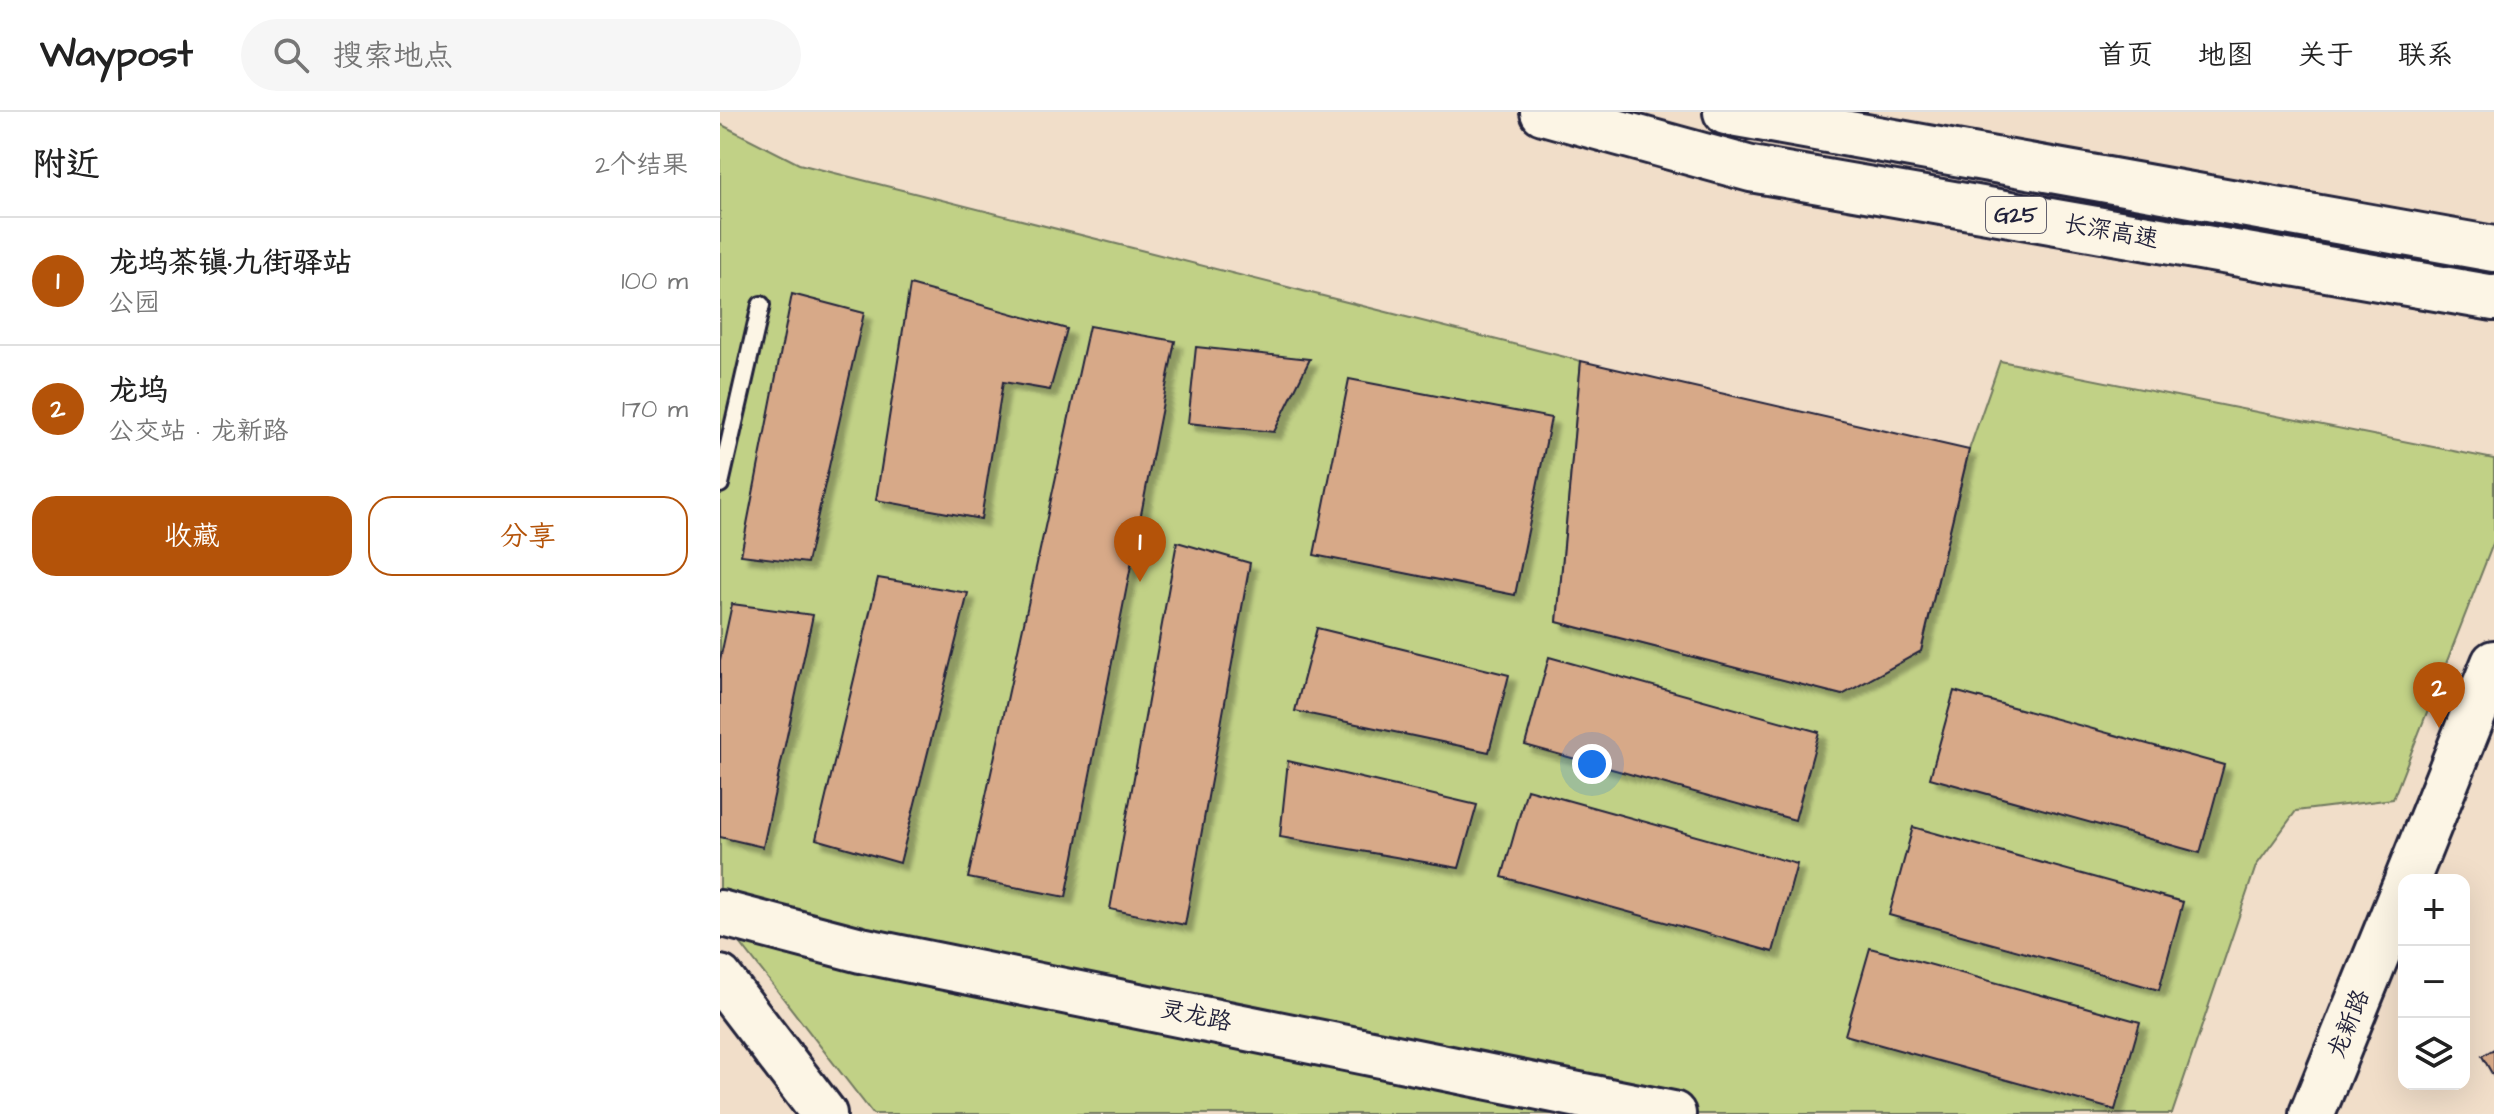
<!DOCTYPE html>
<html lang="zh">
<meta charset="utf-8">
<style>
:root{--surface:#fff;--page:#f6f6f6;--text:#222;--muted:#767676;--line:#e0e0e0;--accent:#b45309}
body{margin:0;font-family:"Architects Daughter","LXGW WenKai TC",sans-serif;background:var(--page);color:var(--text)}
.controls{position:absolute;right:24px;bottom:24px;display:grid;overflow:hidden;border-radius:16px;box-shadow:0 8px 32px #0002}
.controls button{width:72px;height:72px;display:grid;place-items:center;padding:0;border:0;border-bottom:2px solid var(--line);background:var(--surface);color:var(--text);font:40px sans-serif}
.you{position:absolute;left:872px;top:652px;width:28px;height:28px;margin:-20px;border:6px solid #fff;border-radius:50%;background:#1a73e8;box-shadow:0 0 0 12px #1a73e833}
.badge{display:grid;place-items:center;width:52px;height:52px;border-radius:50%;background:var(--accent);color:#fff;font-size:26px;font-weight:700}
.pin{position:absolute;translate:-50% -66px;filter:drop-shadow(0 2px 4px #0008)}
.pin::after{content:'';position:absolute;top:42px;width:28px;height:24px;background:inherit;clip-path:polygon(0 0,100% 0,50% 100%)}
.list{margin:0;padding:0;list-style:none}
h2{display:flex;justify-content:space-between;align-items:center;height:104px;margin:0;padding:0 32px;font-size:34px}
h2 small{font-size:26px;font-weight:400;color:var(--muted)}
.list li{display:grid;grid-template-columns:52px 1fr auto;gap:24px;align-items:center;box-sizing:border-box;height:128px;padding:0 32px;border-top:2px solid var(--line)}
.list b{display:block;font-size:30px;white-space:nowrap}
.list p{margin:0;font-size:26px;white-space:nowrap;color:var(--muted)}
.list em{font-size:26px;font-style:normal;color:var(--muted)}
.actions{display:flex;gap:16px;padding:24px 32px}
.actions a{flex:1;padding:18px 0;border:2px solid var(--accent);border-radius:24px;text-align:center;font-size:28px;color:var(--accent)}
.actions .main{background:var(--accent);color:#fff}
.icon{flex:none;width:44px;height:44px;fill:none;stroke:currentColor;stroke-width:2;stroke-linecap:round;stroke-linejoin:round}
.map{position:relative;flex:none;width:1774px;height:1002px;overflow:hidden}
header{display:flex;align-items:center;gap:48px;box-sizing:border-box;height:112px;padding:0 40px;background:var(--surface);border-bottom:2px solid var(--line)}
header strong{font-size:38px}
nav{display:flex;gap:44px;margin-inline-start:auto;font-size:28px}
.search{width:560px;height:72px;background:var(--page);display:flex;align-items:center;gap:20px;box-sizing:border-box;padding:0 28px;border-radius:44px;color:var(--muted);font-size:30px}
main{display:flex}
aside{flex:1;background:var(--surface)}
.map>svg:first-child{display:block}
.green{fill:#c1d186;stroke:#727a60;stroke-width:2}
.building{fill:#d7a988;stroke:#22223b;stroke-width:2;filter:url(#shadow)}
.lines{fill:none;stroke-linecap:round;stroke-linejoin:round}
.lane-casing{stroke:#22223b;stroke-width:22}
.secondary-casing{stroke:#22223b;stroke-width:50}
.highway-casing{stroke:#22223b;stroke-width:50}
.lane{stroke:#fcf5e5;stroke-width:16}
.secondary{stroke:#fcf5e5;stroke-width:44}
.highway{stroke:#fcf5e5;stroke-width:44}
.labels{text-anchor:middle;dominant-baseline:central;stroke-width:6;stroke-linejoin:round;paint-order:stroke}
.shield{fill:#fcf5e5;stroke:#63616e;stroke-width:2}
.shield-label{font-size:22px;font-weight:bold;fill:#22223b}
.street-label{font-size:24px;fill:#22223b;stroke:#fcf5e5}
</style>
<header>
<strong>Waypost</strong>
<div class="search"><svg class="icon" aria-label="search" viewBox="0 0 24 24"><circle cx="10" cy="10" r="6"/><path d="M15 15l6 6"/></svg>搜索地点</div>
<nav><a>首页</a><a>地图</a><a>关于</a><a>联系</a></nav>
</header>
<main>
<aside>
<h2>附近<small>2个结果</small></h2>
<ul class="list">
<li><span class="badge">1</span><div><b>龙坞茶镇·九街驿站</b><p>公园</p></div><em>100 m</em></li>
<li><span class="badge">2</span><div><b>龙坞</b><p>公交站 · 龙新路</p></div><em>170 m</em></li>
</ul>
<div class="actions"><a class="main">收藏</a><a>分享</a></div>
</aside>
<div class="map">
<svg width="1774" height="1002" viewBox="0 0 1774 1002">
<defs>
<filter id="shadow"><feDropShadow dx="7" dy="7" stdDeviation="2" flood-color="#0004"/></filter>
</defs>
<rect width="100%" height="100%" fill="#f1dec9"/>
<filter id="ink" filterUnits="userSpaceOnUse"><feTurbulence type="fractalNoise" baseFrequency=".0125" numOctaves="2"/><feDisplacementMap in="SourceGraphic" scale="16" xChannelSelector="R" yChannelSelector="G"/><feConvolveMatrix kernelMatrix="1 2 1 2 8 2 1 2 1" color-interpolation-filters="sRGB"/></filter>
<g filter="url(#ink)">
<path class="green" d="M0,12L79,52L861,249L837,510L1122,583L1201,539L1249,338L1280,249L1774,347V429L1673,687L1576,699L1536,754L1452,1002H153L0,805Z"/>
<path class="building" d="M190,173L347,217L330,278L283,270L261,407L156,388Z
M72,182L144,201L87,451L21,443Z
M369,214L455,229L346,785L248,766Z
M476,235L590,247L554,320L468,311Z
M861,249L1249,338L1201,539L1122,583L837,510Z
M629,267L831,306L795,483L594,443Z
M457,430L530,451L465,813L390,797Z
M158,466L248,481L180,751L96,727Z
M12,492L93,503L43,735L0,725V548Z
M597,516L789,563L769,640L575,599Z
M829,545L1099,620L1075,708L805,633Z
M1234,579L1504,653L1480,741L1210,666Z
M568,649L757,693L739,756L560,725Z
M807,677L1077,752L1053,840L782,765Z
M1193,715L1463,790L1439,878L1169,803Z
M1150,836L1420,910L1395,998L1125,923Z
M1774,937V965L1762,944Z"/>
<g class="lines">
<defs>
<path id="lane" d="M0,372L41,193"/>
<path id="secondary" d="M1687,768L1774,551
M0,801L141,838L953,1002
M0,866L104,1002
M1592,1002L1684,776"/>
<path id="highway" d="M823,0L1031,57L1774,186
M1006,0L1774,137"/>
</defs>
<use href="#lane" class="lane-casing"/>
<use href="#secondary" class="secondary-casing"/>
<use href="#highway" class="highway-casing"/>
<use href="#lane" class="lane"/>
<use href="#secondary" class="secondary"/>
<use href="#highway" class="highway"/>
</g>
</g>
<g class="labels">
<rect class="shield" x="1266" y="85" width="60" height="36" rx="6"/>
<g class="shield-label">
<text x="1296" y="103">G25</text>
</g>
<g class="street-label">
<text transform="translate(1391 120) rotate(10)">长深高速</text>
<text transform="translate(476 904) rotate(12)">灵龙路</text>
<text transform="translate(1629 912) rotate(-68)">龙新路</text>
</g>
</g>
</svg>
<div class="controls">
<button>+</button>
<button>−</button>
<button><svg class="icon" aria-label="layers" viewBox="0 0 24 24"><path d="M12 4l9 5-9 5-9-5zM3 14l9 5 9-5"/></svg></button>
</div>
<div class="you"></div>
<div class="pin badge" style="left:420px;top:470px">1</div>
<div class="pin badge" style="left:1719px;top:616px">2</div>
</div>
</main>
